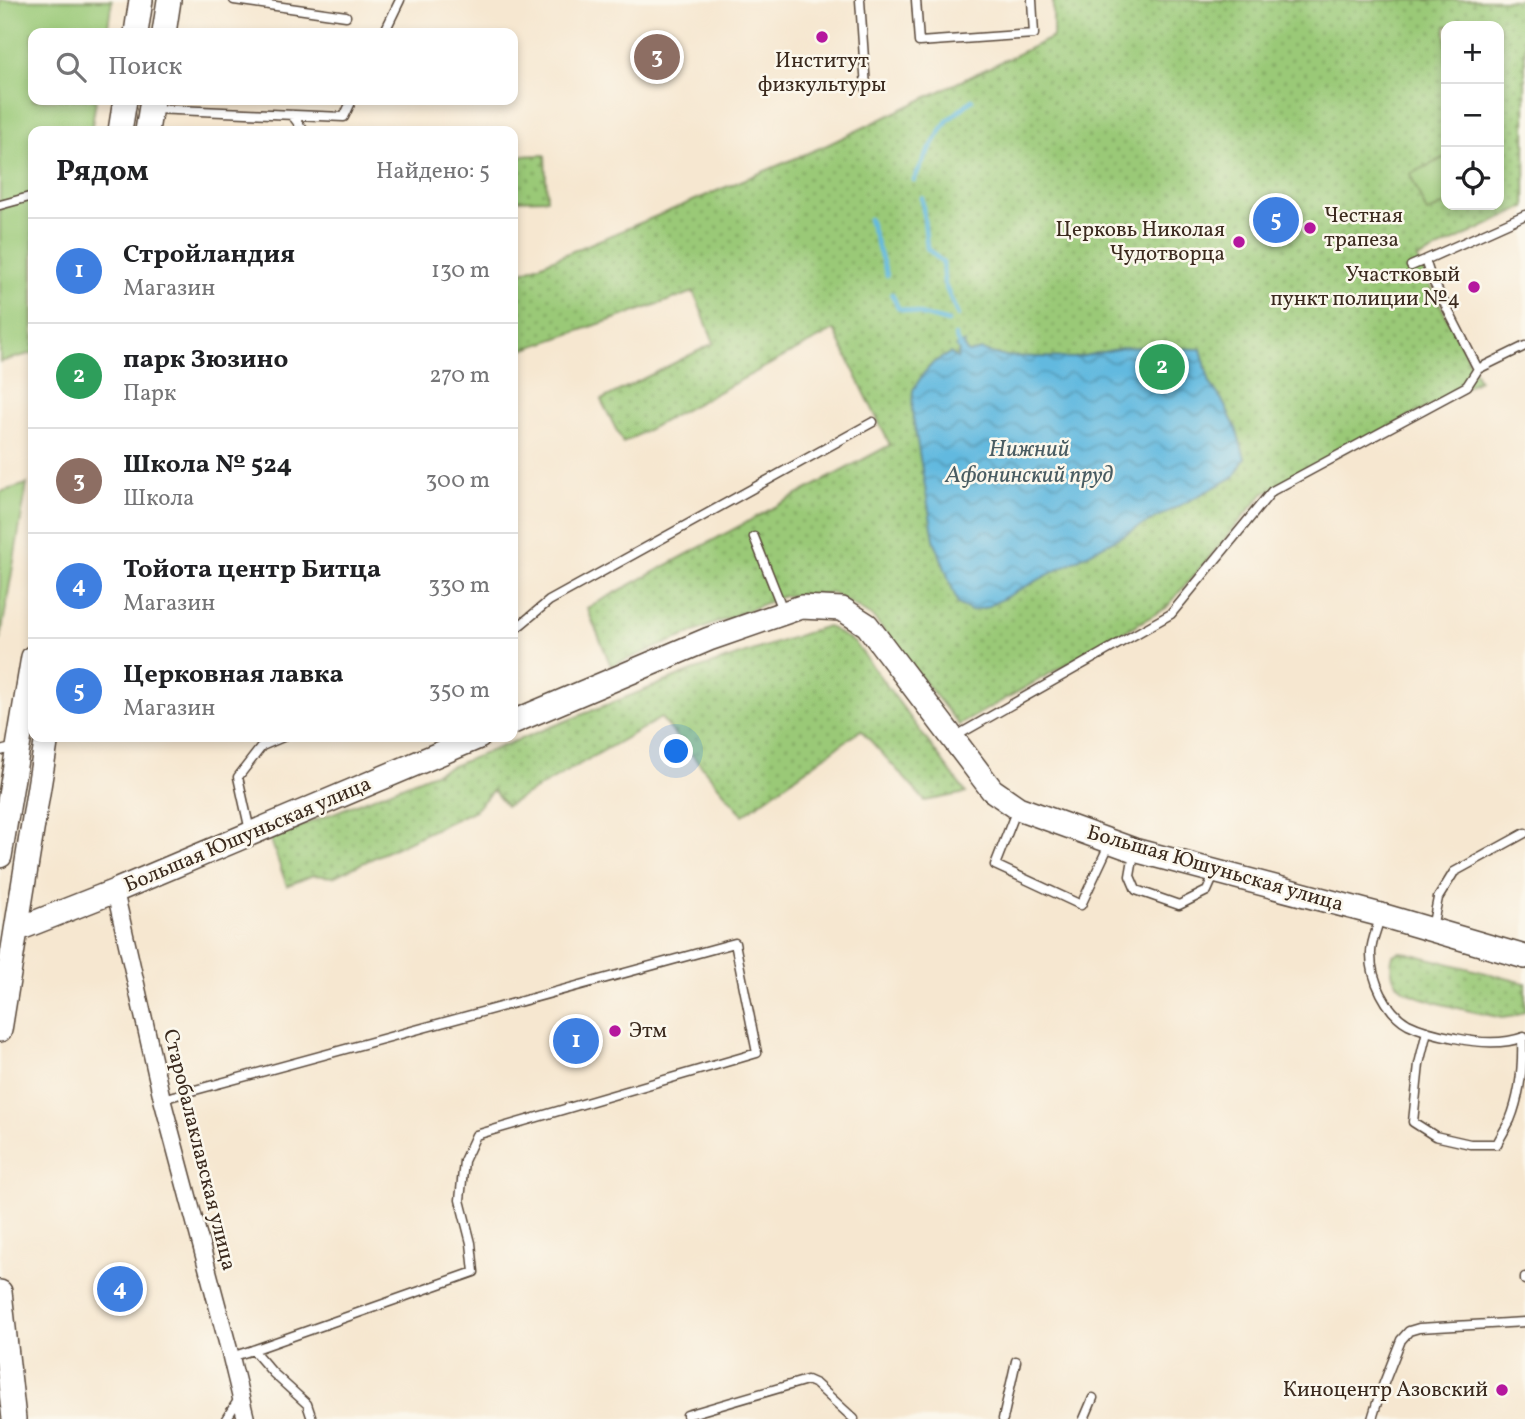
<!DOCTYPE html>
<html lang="ru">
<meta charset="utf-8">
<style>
:root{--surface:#fff;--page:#f6f6f6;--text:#202124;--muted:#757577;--line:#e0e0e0;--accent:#b5179e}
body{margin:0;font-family:Vollkorn,serif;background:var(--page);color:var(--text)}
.controls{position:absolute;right:21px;top:21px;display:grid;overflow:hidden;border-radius:14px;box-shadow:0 4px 10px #0003}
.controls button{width:63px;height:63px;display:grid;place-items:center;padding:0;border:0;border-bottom:2px solid var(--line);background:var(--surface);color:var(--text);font:35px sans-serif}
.you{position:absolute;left:677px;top:752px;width:24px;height:24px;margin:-18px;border:5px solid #fff;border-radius:50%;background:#1a73e8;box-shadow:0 0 0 10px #1a73e833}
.badge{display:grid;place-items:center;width:46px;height:46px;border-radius:50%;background:var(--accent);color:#fff;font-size:23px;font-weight:700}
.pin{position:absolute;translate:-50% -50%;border:4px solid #fff;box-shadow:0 2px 7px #0006}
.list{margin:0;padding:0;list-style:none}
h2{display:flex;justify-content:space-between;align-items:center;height:91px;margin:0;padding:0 28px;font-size:30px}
h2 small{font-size:23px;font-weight:400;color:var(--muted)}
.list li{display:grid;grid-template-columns:46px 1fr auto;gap:21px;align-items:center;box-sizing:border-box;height:105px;padding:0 28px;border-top:2px solid var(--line)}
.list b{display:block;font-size:26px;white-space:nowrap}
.list p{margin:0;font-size:23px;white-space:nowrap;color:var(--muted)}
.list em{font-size:23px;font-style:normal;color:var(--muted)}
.icon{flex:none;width:38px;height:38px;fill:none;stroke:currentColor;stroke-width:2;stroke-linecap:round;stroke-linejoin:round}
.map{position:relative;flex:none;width:1525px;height:1419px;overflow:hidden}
.search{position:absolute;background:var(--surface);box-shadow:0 4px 10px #0003;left:28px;top:28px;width:490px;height:77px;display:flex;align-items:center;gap:18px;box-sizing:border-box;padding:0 24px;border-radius:14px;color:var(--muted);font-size:26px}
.panel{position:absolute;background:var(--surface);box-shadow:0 4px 10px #0003;left:28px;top:126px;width:490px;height:616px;border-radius:14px}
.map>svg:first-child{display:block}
.green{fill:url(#green-dots);stroke:#6a7a4a;stroke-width:2;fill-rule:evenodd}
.pitch{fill:#9ac977;stroke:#6a7a4a;stroke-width:2}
.water{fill:url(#water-waves);stroke:#4e727e;stroke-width:2}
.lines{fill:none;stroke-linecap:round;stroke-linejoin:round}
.stream{stroke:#62b9df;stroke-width:4.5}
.lane-casing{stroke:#574639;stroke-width:11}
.street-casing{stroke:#574639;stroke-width:19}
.secondary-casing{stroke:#574639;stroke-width:26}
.lane{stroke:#fff;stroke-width:8}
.street{stroke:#fff;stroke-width:16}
.secondary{stroke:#fff;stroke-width:23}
.poi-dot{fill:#b5179e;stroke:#fbf7ec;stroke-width:2.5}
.labels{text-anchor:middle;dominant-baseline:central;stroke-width:5;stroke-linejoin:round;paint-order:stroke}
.poi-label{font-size:21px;fill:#3b2a1e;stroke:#fbf7ec;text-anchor:end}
.street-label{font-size:21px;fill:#3b2a1e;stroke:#fbf7ec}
.water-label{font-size:23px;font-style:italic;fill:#495c62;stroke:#fbf7ec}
</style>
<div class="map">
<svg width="1525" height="1419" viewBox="0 0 1525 1419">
<defs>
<pattern id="green-dots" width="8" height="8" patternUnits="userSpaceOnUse" patternTransform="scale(1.75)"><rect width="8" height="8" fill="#9ac977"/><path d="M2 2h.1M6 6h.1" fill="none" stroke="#7fa361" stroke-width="1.8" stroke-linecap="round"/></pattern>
<pattern id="water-waves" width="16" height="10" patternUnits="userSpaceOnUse" patternTransform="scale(1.75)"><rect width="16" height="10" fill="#62b9df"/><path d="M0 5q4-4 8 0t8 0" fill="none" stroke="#5297b4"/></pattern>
</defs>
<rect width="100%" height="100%" fill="#fbf7ec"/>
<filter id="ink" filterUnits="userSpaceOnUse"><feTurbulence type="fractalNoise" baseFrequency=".0143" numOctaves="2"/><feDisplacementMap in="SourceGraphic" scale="14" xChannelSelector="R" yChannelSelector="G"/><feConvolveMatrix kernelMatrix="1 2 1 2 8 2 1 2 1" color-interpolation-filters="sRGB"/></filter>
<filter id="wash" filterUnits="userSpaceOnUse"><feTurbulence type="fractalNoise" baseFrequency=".00686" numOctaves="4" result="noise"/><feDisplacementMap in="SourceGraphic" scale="28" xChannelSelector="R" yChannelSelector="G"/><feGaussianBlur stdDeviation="1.57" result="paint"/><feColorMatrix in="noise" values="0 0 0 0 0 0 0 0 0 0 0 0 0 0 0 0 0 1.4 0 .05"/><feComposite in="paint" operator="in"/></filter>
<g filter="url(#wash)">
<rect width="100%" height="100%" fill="#f6e7d0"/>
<path class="green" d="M1053,0H1525V207L1417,259L1479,380L1263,494L1166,608L959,725L873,617L832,593L783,596L611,666L587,608L890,445L834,330L623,443L601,400L714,343L694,292L513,353V276L827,145L1053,37ZM1446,26H1499V205H1446Z
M545,155L547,199L513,200V156Z
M827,626L855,643L966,793L925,801L861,730L743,815L661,718L506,806L493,790L475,810L333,877L313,875L287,886L270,838L695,670Z
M1400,952L1408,953L1525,983V1011L1515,1016L1502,1018C1479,1012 1420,1002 1403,989C1392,981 1389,967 1393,955Z"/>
<path class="pitch" d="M0,0H112L107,33H33V100H96L91,131H33V353L0,362Z
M1446,157V204L1427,213L1410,174Z
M27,484L0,642V492Z"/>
<path class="water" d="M965,342L964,347L968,353L981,350L1002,356L1074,358L1127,347L1201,349L1210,383L1222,400L1236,428L1245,458L1234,477L987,607L971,611L958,604L934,539L912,412L913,390L923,374L933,363L950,353L957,358L959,351L956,346Z"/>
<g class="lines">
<path class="stream" d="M914,180L924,159L947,121L972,100
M922,198L927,248L943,263L944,283L958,316
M869,219L887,275
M892,294L898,308L948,322
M955,336L960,348"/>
</g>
</g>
<g filter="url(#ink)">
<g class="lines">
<defs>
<path id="lane" d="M234,0L346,16
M860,0L866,88
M916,0L919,42L1034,34L1032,0
M384,33L400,0
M153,109L344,117L352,100
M292,115L304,131
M0,205L33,196
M1411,266L1425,260
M1478,369L1525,346
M754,537L783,610
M513,631L549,601L873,422
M956,736L1171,614L1272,491L1467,386L1478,369L1430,275L1425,260L1525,215
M0,751L16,747
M1017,809L995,865L1081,905L1109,845
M250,831L238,777L262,746L283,737
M1134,853L1130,876L1136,890L1179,905L1207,891L1215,873
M1380,918C1377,929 1370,944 1371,955C1371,979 1386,1012 1408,1024C1422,1031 1439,1035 1455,1038C1478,1043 1502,1045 1524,1037
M1432,928L1438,898L1454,872L1525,833
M1427,1031L1419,1064L1413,1122L1435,1136L1470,1144H1497C1501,1136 1506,1128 1510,1120C1520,1095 1523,1064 1522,1038
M162,1099L735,943L757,1053L476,1135L464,1161L460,1200L471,1243L474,1272L253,1350L231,1357
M1525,1277V1280
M253,1350L273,1373L307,1404L312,1419
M226,1419L239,1399
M688,1419L687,1415L807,1380L816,1384L854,1419
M1003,1419L1016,1361
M1084,1419L1093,1398
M1372,1419L1380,1393L1401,1340L1409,1331L1419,1328L1525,1322"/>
<path id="street" d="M115,891L162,1099L231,1357L246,1419"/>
<path id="secondary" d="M136,33L141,0
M164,33L169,0
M120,131L125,100
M147,131L152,100
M513,722L709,639L801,607L842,609L867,625L992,790L1018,808L1134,850L1381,915L1525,957
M0,856L33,657
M16,930L115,891L479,737
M0,1030L47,737
M0,1292L14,1419"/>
</defs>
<use href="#lane" class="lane-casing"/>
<use href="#street" class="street-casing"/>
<use href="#secondary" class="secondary-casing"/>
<use href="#lane" class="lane"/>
<use href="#street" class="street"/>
<use href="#secondary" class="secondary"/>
</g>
</g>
<g class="poi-dot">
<circle cx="822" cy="37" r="7"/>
<circle cx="1310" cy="228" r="7"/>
<circle cx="1239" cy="242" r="7"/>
<circle cx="1474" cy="287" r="7"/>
<circle cx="615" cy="1031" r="7"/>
<circle cx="1502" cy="1390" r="7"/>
</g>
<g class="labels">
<g class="poi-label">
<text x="822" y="61" text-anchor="middle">Институт<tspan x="822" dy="24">физкультуры</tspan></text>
<text x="1324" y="216" text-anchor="start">Честная<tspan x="1324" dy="24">трапеза</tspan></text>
<text x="1225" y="230">Церковь Николая<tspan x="1225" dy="24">Чудотворца</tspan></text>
<text x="1460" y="275">Участковый<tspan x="1460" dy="24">пункт полиции №4</tspan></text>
<text x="629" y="1031" text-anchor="start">Этм</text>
<text x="1488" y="1390">Киноцентр Азовский</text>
</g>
<g class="street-label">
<text transform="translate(248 835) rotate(-23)">Большая Юшуньская улица</text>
<text transform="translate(1215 869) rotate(16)">Большая Юшуньская улица</text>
<text transform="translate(199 1150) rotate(76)">Старобалаклавская улица</text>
</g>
<g class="water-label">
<text x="1029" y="450">Нижний<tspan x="1029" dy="26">Афонинский пруд</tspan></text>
</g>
</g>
</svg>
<div class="controls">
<button>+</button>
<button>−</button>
<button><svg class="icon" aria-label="locate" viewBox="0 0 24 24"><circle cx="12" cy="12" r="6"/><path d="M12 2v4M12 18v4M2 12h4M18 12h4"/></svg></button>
</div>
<div class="you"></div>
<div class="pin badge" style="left:576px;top:1041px;background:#3f7fe0">1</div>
<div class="pin badge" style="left:1162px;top:367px;background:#2e9e5b">2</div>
<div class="pin badge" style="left:657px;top:57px;background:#8d6e63">3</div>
<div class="pin badge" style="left:120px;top:1289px;background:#3f7fe0">4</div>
<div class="pin badge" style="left:1276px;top:220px;background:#3f7fe0">5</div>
<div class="search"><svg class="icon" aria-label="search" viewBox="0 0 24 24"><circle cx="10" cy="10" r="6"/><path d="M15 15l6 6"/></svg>Поиск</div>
<section class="panel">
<h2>Рядом<small>Найдено: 5</small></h2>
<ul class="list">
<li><span class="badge" style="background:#3f7fe0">1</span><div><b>Стройландия</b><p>Магазин</p></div><em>130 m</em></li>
<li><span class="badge" style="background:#2e9e5b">2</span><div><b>парк Зюзино</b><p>Парк</p></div><em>270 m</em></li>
<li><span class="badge" style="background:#8d6e63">3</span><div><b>Школа № 524</b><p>Школа</p></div><em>300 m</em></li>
<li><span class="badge" style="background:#3f7fe0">4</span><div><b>Тойота центр Битца</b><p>Магазин</p></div><em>330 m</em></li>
<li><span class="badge" style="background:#3f7fe0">5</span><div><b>Церковная лавка</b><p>Магазин</p></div><em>350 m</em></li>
</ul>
</section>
</div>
